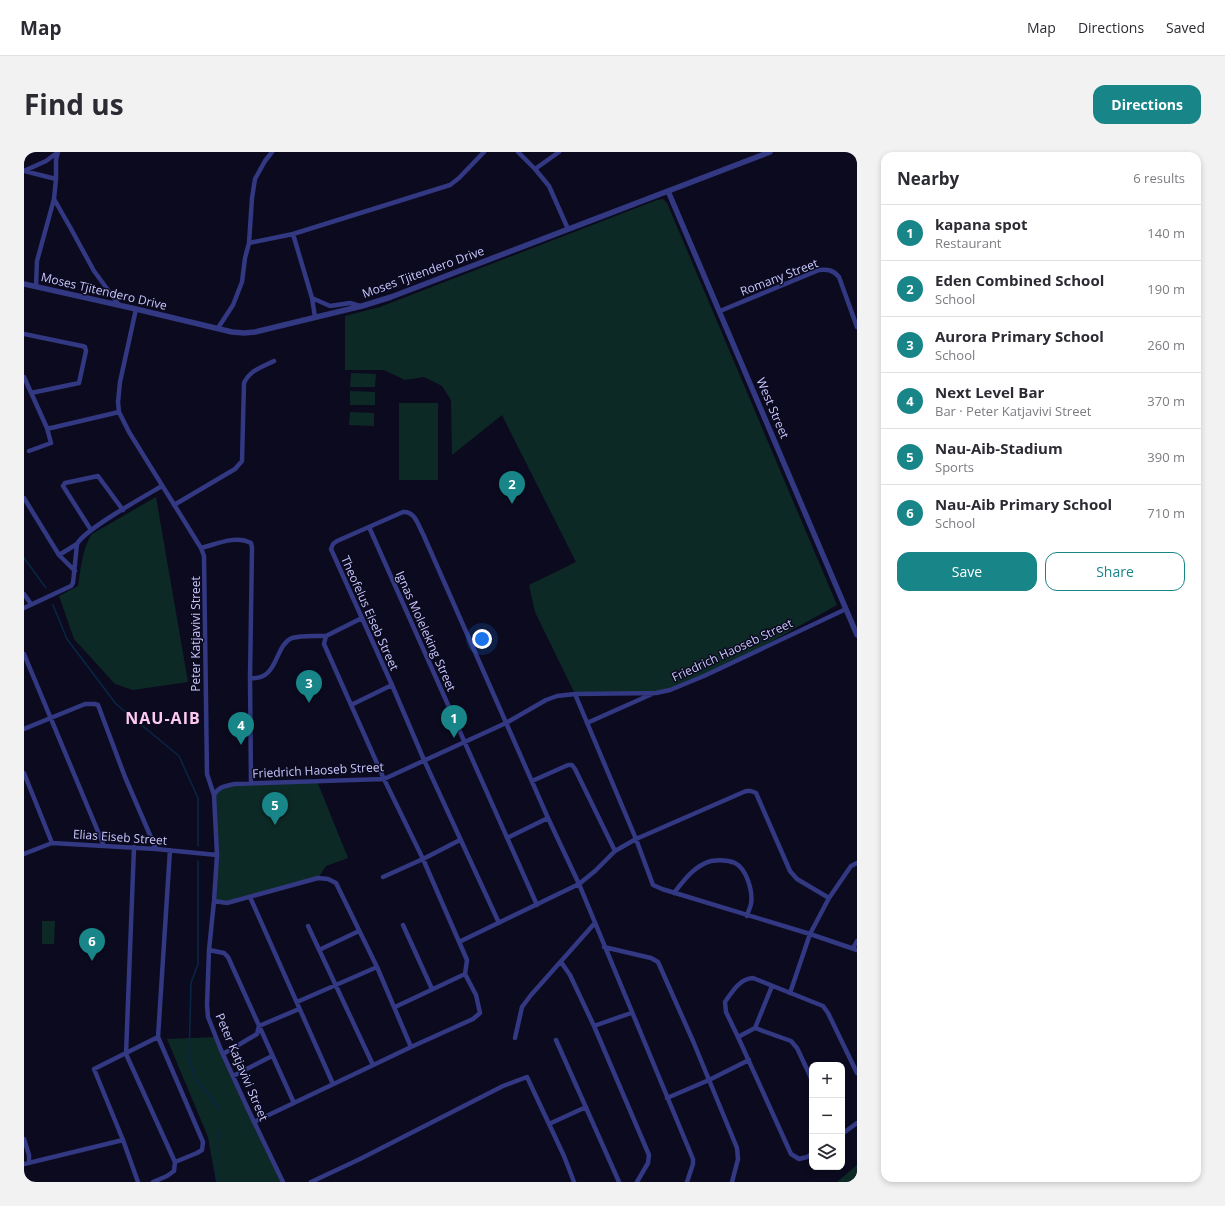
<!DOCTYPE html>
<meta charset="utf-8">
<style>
:root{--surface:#fff;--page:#f2f2f3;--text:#2b2b33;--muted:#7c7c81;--line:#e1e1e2;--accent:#188588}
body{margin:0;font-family:"Open Sans",sans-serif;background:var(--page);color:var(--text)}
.controls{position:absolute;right:12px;bottom:12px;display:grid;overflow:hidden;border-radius:8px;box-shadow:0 2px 6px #0003}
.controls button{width:36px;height:36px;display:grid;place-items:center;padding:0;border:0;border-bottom:1px solid var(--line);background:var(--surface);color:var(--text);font:20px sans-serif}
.you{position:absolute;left:458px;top:487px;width:14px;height:14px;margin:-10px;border:3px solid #fff;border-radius:50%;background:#1a73e8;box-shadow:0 0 0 6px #1a73e833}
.badge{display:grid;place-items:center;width:26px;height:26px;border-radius:50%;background:var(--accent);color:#fff;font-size:13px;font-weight:700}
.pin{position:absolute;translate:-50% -33px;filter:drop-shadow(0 1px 2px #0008)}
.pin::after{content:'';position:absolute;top:21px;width:14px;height:12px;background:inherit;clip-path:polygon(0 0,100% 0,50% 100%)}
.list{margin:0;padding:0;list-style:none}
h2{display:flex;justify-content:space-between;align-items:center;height:52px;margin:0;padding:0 16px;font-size:17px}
h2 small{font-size:13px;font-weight:400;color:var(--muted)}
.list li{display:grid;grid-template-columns:26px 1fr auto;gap:12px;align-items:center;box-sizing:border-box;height:56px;padding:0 16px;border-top:1px solid var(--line)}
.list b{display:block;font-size:15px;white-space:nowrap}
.list p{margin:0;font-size:13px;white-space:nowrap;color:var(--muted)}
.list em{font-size:13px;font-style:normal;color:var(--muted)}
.actions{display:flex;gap:8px;padding:12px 16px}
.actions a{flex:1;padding:9px 0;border:1px solid var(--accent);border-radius:12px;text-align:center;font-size:14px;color:var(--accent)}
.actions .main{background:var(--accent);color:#fff}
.icon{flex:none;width:22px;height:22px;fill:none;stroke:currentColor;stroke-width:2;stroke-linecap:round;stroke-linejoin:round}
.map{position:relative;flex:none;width:833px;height:1030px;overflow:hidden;border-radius:12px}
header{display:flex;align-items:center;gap:24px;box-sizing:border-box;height:56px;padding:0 20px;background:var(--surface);border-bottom:1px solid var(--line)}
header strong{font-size:19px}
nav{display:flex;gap:22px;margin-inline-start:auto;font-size:14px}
.intro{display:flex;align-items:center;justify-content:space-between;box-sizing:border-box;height:96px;padding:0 24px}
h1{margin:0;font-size:28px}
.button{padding:10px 18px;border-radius:12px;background:var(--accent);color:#fff;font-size:14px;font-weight:700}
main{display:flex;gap:24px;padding:0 24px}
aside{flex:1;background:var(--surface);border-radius:12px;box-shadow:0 2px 6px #0003}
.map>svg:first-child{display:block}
.green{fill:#0d2925}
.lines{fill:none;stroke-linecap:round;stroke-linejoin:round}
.stream{stroke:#082745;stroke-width:1.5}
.minor{stroke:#323882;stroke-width:4.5}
.tertiary{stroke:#323882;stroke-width:5.5}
.labels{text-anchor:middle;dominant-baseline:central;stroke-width:3;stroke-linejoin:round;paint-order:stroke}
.street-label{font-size:12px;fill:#c8c8ff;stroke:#0c0a1f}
.district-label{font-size:16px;font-weight:bold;letter-spacing:1px;fill:#ffcaf2;stroke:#0c0a1f}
</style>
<header>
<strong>Map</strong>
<nav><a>Map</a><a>Directions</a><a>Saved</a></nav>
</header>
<div class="intro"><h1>Find us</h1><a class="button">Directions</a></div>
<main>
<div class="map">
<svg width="833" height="1030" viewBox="0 0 833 1030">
<rect width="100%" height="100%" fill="#0c0a1f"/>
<path class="green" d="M639,47L643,51L813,453L727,501L646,538L632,541L551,542L511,460L505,433L552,410L478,263L428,303L427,248L418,234L400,225L381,228L360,218H321V164L356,155L633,48Z
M327,221L352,222L351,235H326Z
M326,239L351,240V253H326Z
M375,251H414V328H375Z
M326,260L350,261V274L325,273Z
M132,345L164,530L109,538L91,532L50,487L35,444L54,434C57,416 58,397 68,382Z
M293,629L324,706L302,714L294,726L203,751L190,749L193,703L190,643L197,635Z
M18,769H31L30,792H18Z
M192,885L259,1030H192L184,985L143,887Z
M833,1013V1030H813Z"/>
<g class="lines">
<path class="stream" d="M0,406L22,436
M29,453L43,487L92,552L155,604L174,646V694
M174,709V812L167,831L165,906L170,924L195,957
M193,1030L194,979"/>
<path class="minor" d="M494,0L511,17L525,34L544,77
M511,17L535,0
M0,19L22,9L33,1
M0,19L32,27
M30,47L46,75L70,119L95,153
M269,82L288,146L291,165
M225,91L269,82L426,33L435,26L460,0
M12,135L13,109L30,47L32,27V8L34,0
M288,146L306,154L326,151L336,154
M112,157L96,230L94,250L95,260L105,280L177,396L180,404L183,622L190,643L193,703L190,749L185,798L183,853L184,865L197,898L223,955L259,1030
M696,159L795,118C804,117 809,118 815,125L833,175
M194,176L209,153L218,130L221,106L225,91L228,46L231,27L241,9L248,0
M0,182L58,194L61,195L62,199L55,231L7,241
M0,225L23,276H27L95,260
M5,299L27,291L23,276
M0,346L35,403L51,419
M150,353L211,317L218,309L220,231C226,218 238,215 250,209
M345,375L513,753
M67,378L39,334L41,331L74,324L99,358
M177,396C193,392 211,383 227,391L228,396L226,526L227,631
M35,403L53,392
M0,442L7,452
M0,456L47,434L49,431L53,392C61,377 121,344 138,334
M0,502L80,694
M226,526C255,529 250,493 268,486C278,483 291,484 302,484
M551,542L612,687L629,733L638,737L786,782L833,798
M327,553L368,533
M563,571L628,542
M0,577L61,552H71L74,553L101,625L132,697
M0,621L28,691
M508,629L544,613H548L551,617L591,699
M190,643C195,634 202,634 211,632L360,627L482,571L522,548L533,544L551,542L632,541L646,538L680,524L822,457
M483,686L524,666
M110,695L102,902L151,1010
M0,702L28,691L132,697L193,703
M359,725L399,707L436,688
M650,741C660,728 670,714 687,709C694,708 704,708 711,711C723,717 729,740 727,752C726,756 724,760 723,764
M226,745L309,932
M190,749L203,751L294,726L304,727L312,731L353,815L387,895
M475,771L400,608L368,533L307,397L309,392L313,389L379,360C391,359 394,373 399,382L524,666L555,732L669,1007V1012L663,1030
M379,773L408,837
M284,774L349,913
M435,790L555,732L571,719L591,699L612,687L722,639H727L732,641L766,719L773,727L805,746
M580,795L627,806L634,810L669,889L713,996L714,1007L708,1030
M829,796L833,789
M185,798L200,801L204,805L270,951
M295,798L335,779
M537,810L546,823L570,874L625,1003L624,1011L613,1030
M748,834L731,876L714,885L767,1002L775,1007L783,1005L788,1002
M766,841L786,782L805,746L827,714L833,711
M273,850L353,815
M371,855L441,822
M570,874L607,861
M731,876L767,889L773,896L788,928
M714,885L702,860L701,850C708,840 715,827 729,826L799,854L804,861L833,921
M491,886L498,855L507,843L570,772
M532,888L595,1030
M199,902L233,882L235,874L275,857
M209,924L248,904
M643,946L685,928L725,908
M230,970L387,895L449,867L456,861L452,843L441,822L443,808L399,707L360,627L300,492L302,484L338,466
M525,972L562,955
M818,982L833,971
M0,987L5,1003V1011
M0,1012L99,988
M114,1030L99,988L70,917L134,885
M129,1030L143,1024L150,1019L151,1010L173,1001L178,998L179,990L134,885L146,698
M287,1030L336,1007L479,934L503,925L540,1004L550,1030"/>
<path class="tertiary" d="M644,39L833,483
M0,132L112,157L208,180L220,181L231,180L338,154L367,145L746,0"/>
</g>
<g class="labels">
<g class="street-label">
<text transform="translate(399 120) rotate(-20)">Moses Tjitendero Drive</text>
<text transform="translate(755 125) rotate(-21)">Romany Street</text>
<text transform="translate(80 139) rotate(13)">Moses Tjitendero Drive</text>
<text transform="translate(749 256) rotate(67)">West Street</text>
<text transform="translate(346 461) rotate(66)">Theofelus Eiseb Street</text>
<text transform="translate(402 479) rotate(66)">Ignas Moleleking Street</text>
<text transform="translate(171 482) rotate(-90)">Peter Katjavivi Street</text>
<text transform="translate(708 498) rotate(-25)">Friedrich Haoseb Street</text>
<text transform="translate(294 618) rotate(-3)">Friedrich Haoseb Street</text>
<text transform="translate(96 685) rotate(4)">Elias Eiseb Street</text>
<text transform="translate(218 915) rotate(67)">Peter Katjavivi Street</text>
</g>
<g class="district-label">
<text x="139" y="566">NAU-AIB</text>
</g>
</g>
</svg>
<div class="controls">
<button>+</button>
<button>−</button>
<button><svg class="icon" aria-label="layers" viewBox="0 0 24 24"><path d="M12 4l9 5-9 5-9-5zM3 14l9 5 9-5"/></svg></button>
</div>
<div class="you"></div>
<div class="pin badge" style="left:430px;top:586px">1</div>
<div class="pin badge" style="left:488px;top:352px">2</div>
<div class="pin badge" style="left:285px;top:551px">3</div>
<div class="pin badge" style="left:217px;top:593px">4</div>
<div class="pin badge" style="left:251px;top:673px">5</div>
<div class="pin badge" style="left:68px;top:809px">6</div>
</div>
<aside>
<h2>Nearby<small>6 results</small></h2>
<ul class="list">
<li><span class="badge">1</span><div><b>kapana spot</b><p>Restaurant</p></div><em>140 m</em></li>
<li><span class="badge">2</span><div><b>Eden Combined School</b><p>School</p></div><em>190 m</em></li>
<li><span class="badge">3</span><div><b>Aurora Primary School</b><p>School</p></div><em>260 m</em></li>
<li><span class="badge">4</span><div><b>Next Level Bar</b><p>Bar · Peter Katjavivi Street</p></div><em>370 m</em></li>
<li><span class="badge">5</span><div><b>Nau-Aib-Stadium</b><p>Sports</p></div><em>390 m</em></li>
<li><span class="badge">6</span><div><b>Nau-Aib Primary School</b><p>School</p></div><em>710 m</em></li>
</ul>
<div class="actions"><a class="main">Save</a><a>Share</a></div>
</aside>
</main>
